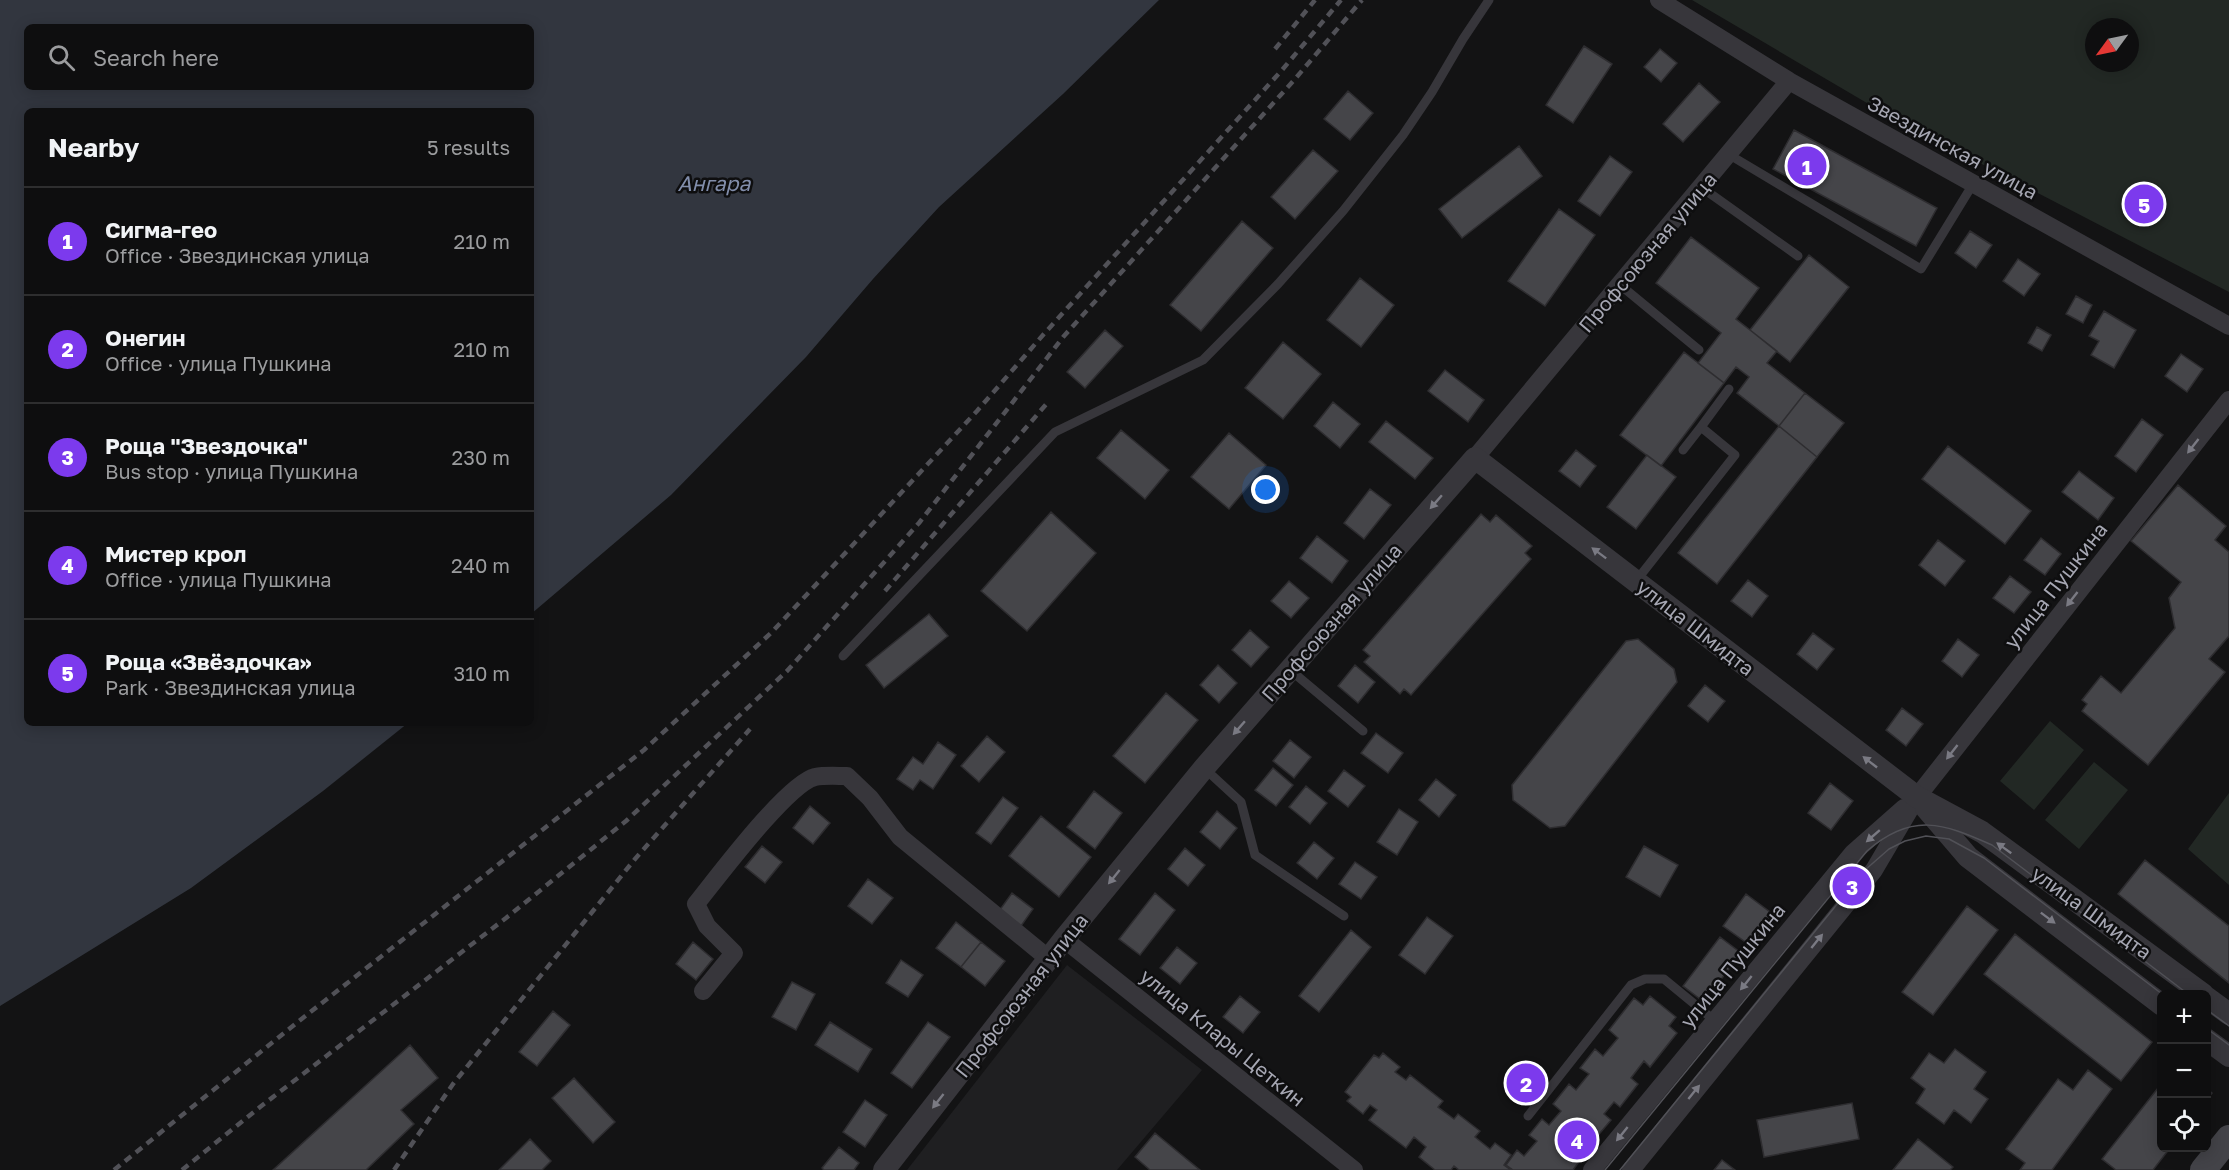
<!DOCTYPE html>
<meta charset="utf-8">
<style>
:root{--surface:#0e0e0f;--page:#171718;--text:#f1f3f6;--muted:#9b9c9e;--line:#2e2e2f;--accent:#7c3aed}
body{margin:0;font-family:"Golos Text",sans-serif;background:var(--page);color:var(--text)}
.controls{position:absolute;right:18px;bottom:18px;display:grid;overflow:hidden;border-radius:9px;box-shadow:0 3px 15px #0003}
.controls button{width:54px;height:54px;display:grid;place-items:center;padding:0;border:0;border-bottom:2px solid var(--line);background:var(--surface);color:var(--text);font:30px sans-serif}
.compass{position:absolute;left:2085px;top:18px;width:54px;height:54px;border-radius:50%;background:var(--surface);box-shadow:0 3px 15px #0003;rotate:237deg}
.you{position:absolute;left:1266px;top:490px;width:21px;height:21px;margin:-15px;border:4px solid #fff;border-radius:50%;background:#1a73e8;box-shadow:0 0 0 9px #1a73e833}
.badge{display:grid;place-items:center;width:39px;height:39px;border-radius:50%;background:var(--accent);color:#fff;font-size:20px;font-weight:700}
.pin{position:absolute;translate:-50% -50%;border:3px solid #fff;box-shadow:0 2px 6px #0006}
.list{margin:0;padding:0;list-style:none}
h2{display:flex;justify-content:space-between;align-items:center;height:78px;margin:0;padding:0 24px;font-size:26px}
h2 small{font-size:20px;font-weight:400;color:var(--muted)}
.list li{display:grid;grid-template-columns:39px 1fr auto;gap:18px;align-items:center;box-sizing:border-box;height:108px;padding:0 24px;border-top:2px solid var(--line)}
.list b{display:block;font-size:22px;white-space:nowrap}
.list p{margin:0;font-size:20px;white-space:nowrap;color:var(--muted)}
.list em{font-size:20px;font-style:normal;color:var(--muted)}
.icon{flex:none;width:33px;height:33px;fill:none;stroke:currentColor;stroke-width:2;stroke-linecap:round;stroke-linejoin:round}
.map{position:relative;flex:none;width:2229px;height:1170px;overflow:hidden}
.search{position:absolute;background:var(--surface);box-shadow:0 3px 15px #0003;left:24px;top:24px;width:510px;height:66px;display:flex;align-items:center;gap:15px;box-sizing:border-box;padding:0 21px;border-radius:9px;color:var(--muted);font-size:22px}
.panel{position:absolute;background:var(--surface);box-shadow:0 3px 15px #0003;left:24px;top:108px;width:510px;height:618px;border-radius:9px}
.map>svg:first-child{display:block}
.built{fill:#1f1f21}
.green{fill:#222824;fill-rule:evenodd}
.water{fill:#32363f;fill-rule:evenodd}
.building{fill:#454549;stroke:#2e2d30;stroke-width:1.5}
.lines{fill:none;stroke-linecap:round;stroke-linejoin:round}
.service{stroke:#37363b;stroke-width:9}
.minor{stroke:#37363b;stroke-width:18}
.tertiary{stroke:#37363b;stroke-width:22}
.secondary{stroke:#434348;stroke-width:26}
.tram{stroke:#515157;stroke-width:1.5}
.rail{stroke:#515157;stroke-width:4.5;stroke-dasharray:8 6;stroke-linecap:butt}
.oneway{fill:#7a7a83}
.labels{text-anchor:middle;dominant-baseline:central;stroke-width:5;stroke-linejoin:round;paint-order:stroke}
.street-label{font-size:20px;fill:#a6a7b3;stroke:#0e0e0f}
.water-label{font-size:21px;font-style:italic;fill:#818daa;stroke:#0e0e0f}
</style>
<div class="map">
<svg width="2229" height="1170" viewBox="0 0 2229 1170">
<rect width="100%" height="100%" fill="#131314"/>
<path class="built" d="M1067,965L1202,1070L1117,1170H907Z"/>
<path class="green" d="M1692,0H2229V292L1889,116ZM2094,27H2130V63H2094Z
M2050,721L2084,750L2034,810L2000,781Z
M2094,762L2128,790L2079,849L2045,820Z
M2229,793V885L2188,849Z"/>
<path class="water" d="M0,0H1159L1063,94L939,207L873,279L806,357L671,495L531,614V111H27V723H408L323,791L191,888L0,1006ZM27,27H531V87H27Z"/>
<path class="building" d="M1584,46L1612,64L1573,123L1546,105Z
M1660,49L1677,63L1661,82L1644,67Z
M1699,83L1720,102L1683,142L1663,124Z
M1348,91L1373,113L1350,140L1324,119Z
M1794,130L1937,208L1916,246L1773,169Z
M1519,146L1542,176L1462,238L1439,209Z
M1313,150L1338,171L1295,219L1271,197Z
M1610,156L1632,172L1600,216L1578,201Z
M1559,209L1595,235L1545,306L1508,281Z
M1242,221L1273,248L1201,331L1170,305Z
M1970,231L1992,245L1976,268L1955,253Z
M1691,237L1759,288L1736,319L1777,351L1767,363L1805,393L1779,426L1737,393L1749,377L1736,367L1724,383L1698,363L1721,333L1656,283Z
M1809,255L1849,287L1790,362L1750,330Z
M2018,259L2040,274L2024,296L2003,281Z
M1360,278L1394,305L1361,347L1327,320Z
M2076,296L2092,305L2083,323L2066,314Z
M2104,311L2136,330L2114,368L2091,355L2099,341L2089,336Z
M2037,327L2051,335L2042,351L2028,343Z
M1105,330L1123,346L1085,388L1067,372Z
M1283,342L1321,374L1283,419L1245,388Z
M1684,352L1724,383L1661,466L1620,435Z
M2181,354L2203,369L2187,392L2165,376Z
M1445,370L1484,400L1468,422L1428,391Z
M1805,393L1844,423L1817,457L1779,426Z
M1333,402L1360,424L1340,448L1314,426Z
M2142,419L2163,435L2136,472L2115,456Z
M1386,421L1433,458L1415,479L1369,442Z
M1779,426L1817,457L1717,584L1678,553Z
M1121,430L1169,470L1145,499L1097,458Z
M1229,433L1266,465L1229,509L1191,477Z
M1948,446L2031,511L2005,544L1922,479Z
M1576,450L1596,466L1580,487L1559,471Z
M1647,455L1676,477L1636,529L1607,507Z
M2079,471L2114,498L2098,520L2062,492Z
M2178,485L2226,526L2215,540L2229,552V636L2209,659L2225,672L2148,765L2082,711L2087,704L2082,700L2101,676L2121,693L2175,628L2169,598L2181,582L2131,541Z
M1370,489L1391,505L1364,539L1344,523Z
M1051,512L1096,553L1027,631L981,591Z
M1481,514L1490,522L1496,515L1532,546L1525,553L1531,559L1411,695L1404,689L1400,694L1364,662L1370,656L1363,650Z
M1317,536L1348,561L1332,583L1300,558Z
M2041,538L2061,554L2045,575L2024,560Z
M1938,540L1965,561L1945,586L1919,565Z
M2010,576L2031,592L2014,613L1993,598Z
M1748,580L1768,596L1752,617L1731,601Z
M1289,581L1309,598L1291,618L1271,601Z
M929,614L948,636L884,688L866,665Z
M1250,630L1269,647L1251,667L1232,650Z
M1813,633L1834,649L1817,670L1797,654Z
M1638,639L1674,669L1677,682L1565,826L1550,828L1513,800L1512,785L1626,641Z
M1958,639L1979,655L1962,677L1942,661Z
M1218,665L1237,683L1219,703L1200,685Z
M1355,665L1375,682L1358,703L1338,686Z
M1705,685L1725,701L1708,722L1688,706Z
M1166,693L1198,720L1145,783L1113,756Z
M1902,708L1923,724L1906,746L1886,730Z
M1376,733L1403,753L1388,773L1361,753Z
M987,736L1005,752L979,782L961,766Z
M1290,740L1311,757L1294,778L1273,761Z
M938,742L956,755L933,789L920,780L913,790L897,779L913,757L923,764Z
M1273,768L1293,785L1276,806L1255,790Z
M1344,770L1365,786L1348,807L1328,791Z
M1436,779L1456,795L1439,817L1419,800Z
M1830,783L1853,801L1831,830L1808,813Z
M1306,786L1327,803L1310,824L1289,807Z
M1094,791L1122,813L1095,849L1067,827Z
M1003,797L1018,808L991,844L976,833Z
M810,806L830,823L813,844L793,828Z
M1399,809L1418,822L1397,855L1377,842Z
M1217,811L1237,828L1220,849L1200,832Z
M1041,816L1091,857L1059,897L1009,856Z
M1314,842L1334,858L1317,879L1297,863Z
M762,846L782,862L765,883L745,867Z
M1644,846L1678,865L1660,897L1626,877Z
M1185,848L1205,865L1188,886L1168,869Z
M2145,860L2229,926V983L2118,894Z
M1355,862L1377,877L1361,899L1339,884Z
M868,879L893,898L872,924L848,906Z
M1012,893L1033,909L1021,926L999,911Z
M1155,893L1175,910L1140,955L1119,939Z
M1746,894L1774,915L1751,946L1723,926Z
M1967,906L1998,930L1933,1015L1902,992Z
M1427,917L1453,936L1425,974L1399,955Z
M956,922L981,942L961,967L936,948Z
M1351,930L1371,947L1319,1012L1299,996Z
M2015,934L2152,1042L2121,1081L1984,974Z
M1720,937L1741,953L1704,1002L1683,986Z
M693,942L713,959L696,980L676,964Z
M981,942L1005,961L985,986L961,967Z
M1177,947L1197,963L1180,984L1160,968Z
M901,960L923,975L908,997L886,983Z
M792,982L815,994L796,1030L772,1017Z
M1240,996L1260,1012L1243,1033L1223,1017Z
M1650,996L1676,1017L1669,1026L1677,1033L1650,1067L1644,1061L1631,1078L1638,1084L1620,1107L1614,1102L1604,1114L1611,1120L1595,1139L1590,1135L1578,1150L1584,1155L1573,1170H1513L1506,1165L1517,1150L1524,1156L1537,1141L1529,1135L1542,1119L1549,1125L1561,1111L1553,1104L1569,1084L1576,1090L1589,1074L1580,1068L1595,1049L1603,1056L1618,1038L1609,1030L1634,998L1643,1005Z
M553,1011L570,1025L537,1066L519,1052Z
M830,1022L872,1049L858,1072L815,1045Z
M928,1022L950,1037L912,1088L891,1073Z
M410,1045L438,1078L401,1110L414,1124L366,1170H273Z
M1955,1049L1986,1072L1974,1089L1988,1099L1971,1123L1954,1110L1944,1124L1916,1103L1925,1089L1911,1078L1929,1053L1944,1063Z
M1383,1053L1400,1067L1395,1072L1406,1080L1410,1075L1443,1101L1438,1107L1454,1119L1458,1114L1480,1131L1475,1137L1490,1149L1495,1143L1511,1155L1504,1165L1511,1170H1459L1454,1166L1451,1170H1435L1419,1157L1426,1147L1414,1137L1406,1148L1369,1120L1377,1110L1370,1105L1363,1114L1347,1101L1351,1097L1345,1092L1374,1055L1379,1058Z
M2088,1070L2112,1089L2052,1170H2020L2025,1163L2006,1149L2058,1079L2073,1090Z
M574,1078L615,1122L593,1143L552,1098Z
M2162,1083V1148H2170L2153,1170H2116L2102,1159Z
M2206,1088L2212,1093L2206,1100Z
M865,1100L887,1115L865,1147L843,1132Z
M1852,1103L1859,1139L1764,1157L1757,1120Z
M1155,1133L1200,1170H1150L1135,1157Z
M530,1139L551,1161L542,1170H499Z
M1918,1139L1953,1167L1950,1170H1893Z
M839,1147L859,1163L854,1170H824L822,1168Z
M1722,1160L1735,1170H1714Z"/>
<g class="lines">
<path class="service" d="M1728,154L1921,269L1973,184
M1701,187L1798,256
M1619,284L1699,350
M1701,427L1729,389
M1636,581L1735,455L1701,427L1683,450
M843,656L1055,432L1203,360L1278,284L1343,211L1403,135L1432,92L1463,39L1489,0
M1289,669L1363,731
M1204,768L1241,802L1255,855L1344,916
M1528,1116L1631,985L1645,979H1664L1715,1021"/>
<path class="minor" d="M1659,0L1789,81L2229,326
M1475,458L1789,81
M1064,939L1354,1170
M703,991L734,953L707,926L696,904C717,878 787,784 815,777C825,775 837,776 847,776L870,798L900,837L1049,959
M1592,1170L1853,853L1904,808
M1631,1170L1874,870L1917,797L2229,400"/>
<path class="tertiary" d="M1926,808L1968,857L2162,1005
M2206,997L2229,1014
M2206,1039L2229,1056
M884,1170L1064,939L1204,768L1475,458L1917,797L1982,832L2203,994"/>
<path class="secondary" d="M2203,1170L2229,1138"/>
<path class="tram" d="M2206,1009L2229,1026
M2206,1028L2229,1045
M1605,1170L1867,851C1912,812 1943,823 1992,845L2188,994
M1620,1170L1865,870L1889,849L1905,841L1926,836L1949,839L1984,858L2162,994"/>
<path class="rail" d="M1275,49L1315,0
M885,591L1049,401
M114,1170L299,1021L644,750L772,632L977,411L1043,335L1282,70L1341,0
M182,1170L260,1107L506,918L626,821L787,671L919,523L1064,336L1295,79L1362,0
M394,1170L453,1084L635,859L750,729"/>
</g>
<defs><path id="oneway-solid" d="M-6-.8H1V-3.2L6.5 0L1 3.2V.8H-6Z" transform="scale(1.5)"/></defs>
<g class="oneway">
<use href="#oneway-solid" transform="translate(2193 446) rotate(128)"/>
<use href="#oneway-solid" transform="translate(1436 502) rotate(131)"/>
<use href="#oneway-solid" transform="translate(1599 553) rotate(-143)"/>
<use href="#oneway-solid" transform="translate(2072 599) rotate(128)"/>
<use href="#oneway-solid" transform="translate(1239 728) rotate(131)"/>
<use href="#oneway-solid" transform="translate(1952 752) rotate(128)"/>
<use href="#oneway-solid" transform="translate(1870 762) rotate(-142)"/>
<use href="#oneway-solid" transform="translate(1873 836) rotate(139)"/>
<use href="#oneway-solid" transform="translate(2004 848) rotate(-144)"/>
<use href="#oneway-solid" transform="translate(1114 877) rotate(129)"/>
<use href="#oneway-solid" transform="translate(2048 918) rotate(37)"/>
<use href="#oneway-solid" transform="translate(1817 941) rotate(-51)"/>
<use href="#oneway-solid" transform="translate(1746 983) rotate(129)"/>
<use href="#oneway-solid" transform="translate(1694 1092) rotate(-51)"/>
<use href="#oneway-solid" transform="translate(938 1101) rotate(128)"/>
<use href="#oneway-solid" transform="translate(1622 1134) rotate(129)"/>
</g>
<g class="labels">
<g class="street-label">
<text transform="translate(1953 147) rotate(29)">Звездинская улица</text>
<text transform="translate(1647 252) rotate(-50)">Профсоюзная улица</text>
<text transform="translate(2055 585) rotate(-52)">улица Пушкина</text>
<text transform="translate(1331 622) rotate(-49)">Профсоюзная улица</text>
<text transform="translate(1696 627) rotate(38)">улица Шмидта</text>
<text transform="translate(2092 912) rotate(36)">улица Шмидта</text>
<text transform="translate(1732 965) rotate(-51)">улица Пушкина</text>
<text transform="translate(1021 995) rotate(-52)">Профсоюзная улица</text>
<text transform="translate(1223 1037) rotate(39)">улица Клары Цеткин</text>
</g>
<g class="water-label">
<text x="714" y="183">Ангара</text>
</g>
</g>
</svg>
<div class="controls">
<button>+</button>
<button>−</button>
<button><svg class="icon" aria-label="locate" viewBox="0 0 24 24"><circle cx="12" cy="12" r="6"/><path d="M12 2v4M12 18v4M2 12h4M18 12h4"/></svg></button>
</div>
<svg class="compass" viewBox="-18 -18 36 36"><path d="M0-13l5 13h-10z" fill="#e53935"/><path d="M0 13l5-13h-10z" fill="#9b9c9e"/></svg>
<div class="you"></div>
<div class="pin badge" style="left:1807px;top:166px">1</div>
<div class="pin badge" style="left:1526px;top:1083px">2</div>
<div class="pin badge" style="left:1852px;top:886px">3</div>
<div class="pin badge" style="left:1577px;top:1140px">4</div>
<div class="pin badge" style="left:2144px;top:204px">5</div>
<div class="search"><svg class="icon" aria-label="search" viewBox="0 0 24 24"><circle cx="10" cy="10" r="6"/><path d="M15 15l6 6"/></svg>Search here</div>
<section class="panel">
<h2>Nearby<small>5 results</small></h2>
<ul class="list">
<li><span class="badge">1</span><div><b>Сигма-гео</b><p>Office · Звездинская улица</p></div><em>210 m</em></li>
<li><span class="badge">2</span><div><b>Онегин</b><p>Office · улица Пушкина</p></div><em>210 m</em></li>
<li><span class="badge">3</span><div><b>Роща &quot;Звездочка&quot;</b><p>Bus stop · улица Пушкина</p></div><em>230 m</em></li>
<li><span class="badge">4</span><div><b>Мистер крол</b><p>Office · улица Пушкина</p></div><em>240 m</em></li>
<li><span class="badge">5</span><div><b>Роща «Звёздочка»</b><p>Park · Звездинская улица</p></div><em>310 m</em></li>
</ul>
</section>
</div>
